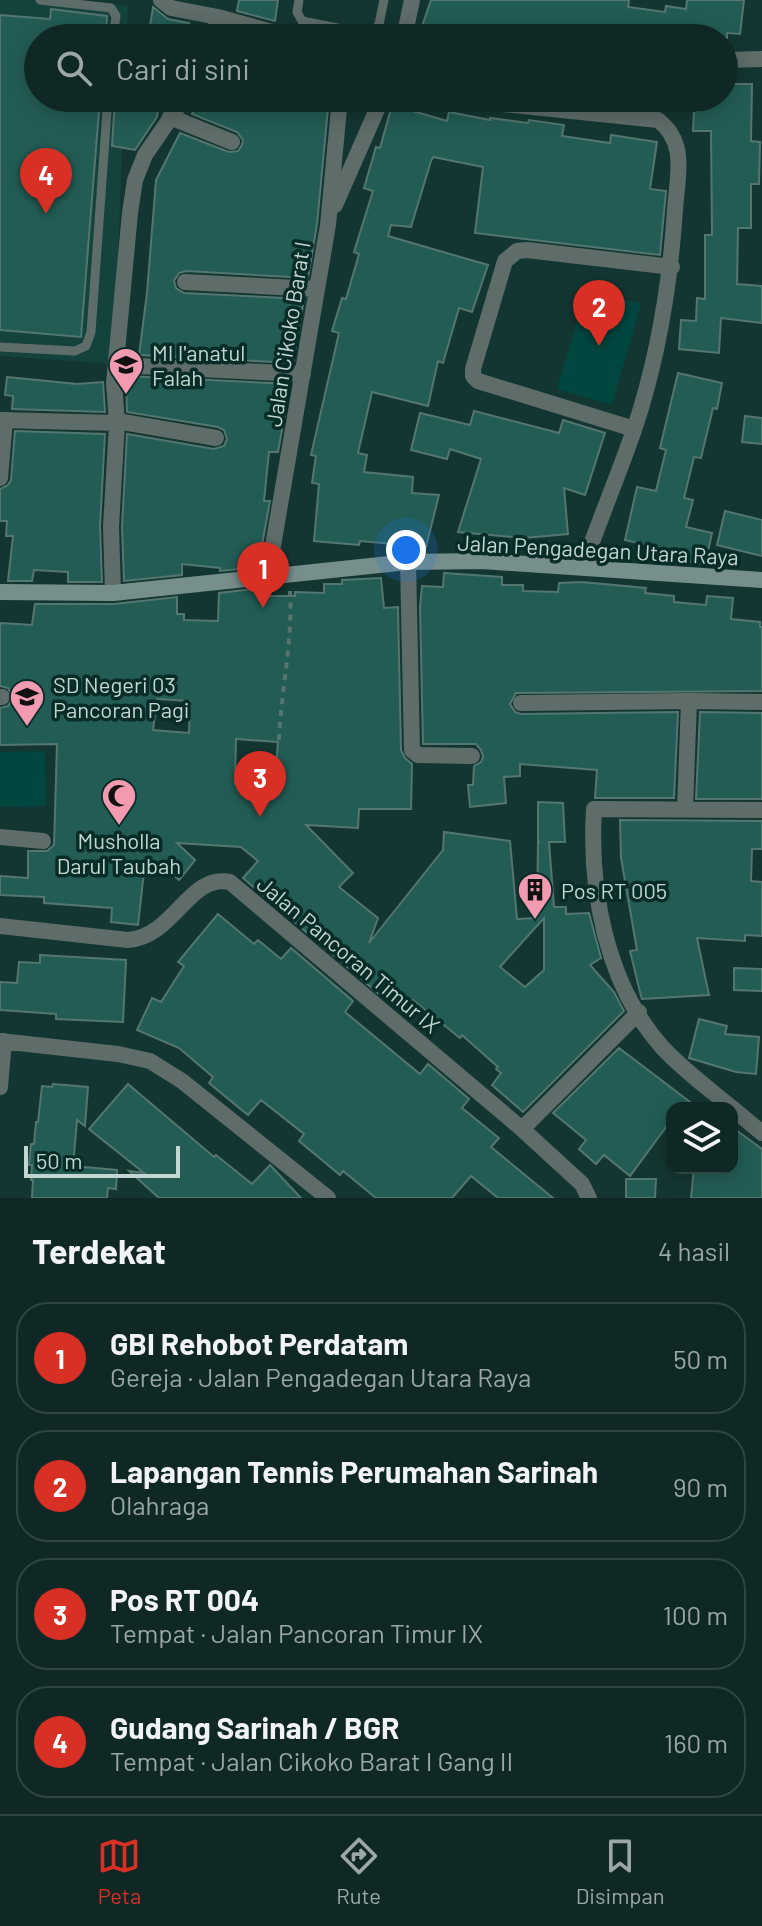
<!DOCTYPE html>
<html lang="id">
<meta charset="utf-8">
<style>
:root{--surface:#0f2826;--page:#1d3432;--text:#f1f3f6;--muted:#9ba6a7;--line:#2f4443;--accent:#d93025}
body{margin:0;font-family:Barlow,sans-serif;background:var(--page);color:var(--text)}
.controls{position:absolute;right:24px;bottom:24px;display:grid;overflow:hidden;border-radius:16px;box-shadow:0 4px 20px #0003}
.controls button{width:72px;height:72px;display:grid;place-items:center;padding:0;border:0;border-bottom:2px solid var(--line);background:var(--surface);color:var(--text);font:40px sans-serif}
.scale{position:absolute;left:24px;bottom:20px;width:156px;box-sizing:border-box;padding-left:8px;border:4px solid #c3d6d2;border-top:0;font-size:22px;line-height:28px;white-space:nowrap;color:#c3d6d2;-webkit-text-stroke:6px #082c28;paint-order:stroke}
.you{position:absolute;left:406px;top:550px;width:28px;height:28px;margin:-20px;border:6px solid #fff;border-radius:50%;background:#1a73e8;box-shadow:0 0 0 12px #1a73e833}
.badge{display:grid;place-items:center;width:52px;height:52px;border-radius:50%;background:var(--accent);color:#fff;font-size:26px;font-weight:700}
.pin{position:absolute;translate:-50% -66px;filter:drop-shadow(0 2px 4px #0008)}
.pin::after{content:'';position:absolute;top:42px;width:28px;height:24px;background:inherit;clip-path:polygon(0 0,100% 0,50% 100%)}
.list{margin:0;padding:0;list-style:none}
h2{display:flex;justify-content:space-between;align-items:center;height:104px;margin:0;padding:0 32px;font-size:34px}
h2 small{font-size:26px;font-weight:400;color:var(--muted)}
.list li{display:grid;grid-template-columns:52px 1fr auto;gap:24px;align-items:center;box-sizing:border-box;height:112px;margin:0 16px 16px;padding:0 16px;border:2px solid var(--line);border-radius:32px}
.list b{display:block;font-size:30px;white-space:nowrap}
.list p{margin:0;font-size:26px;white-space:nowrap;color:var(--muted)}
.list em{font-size:26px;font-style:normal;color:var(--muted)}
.icon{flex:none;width:44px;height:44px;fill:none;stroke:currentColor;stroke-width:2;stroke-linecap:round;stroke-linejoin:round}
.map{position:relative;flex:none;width:762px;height:1198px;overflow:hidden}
.search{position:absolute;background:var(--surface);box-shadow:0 4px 20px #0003;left:24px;right:24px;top:24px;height:88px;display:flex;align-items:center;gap:20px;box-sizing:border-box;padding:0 28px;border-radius:44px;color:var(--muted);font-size:30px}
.sheet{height:616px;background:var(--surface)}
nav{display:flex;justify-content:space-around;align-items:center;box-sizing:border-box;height:112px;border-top:2px solid var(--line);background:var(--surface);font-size:22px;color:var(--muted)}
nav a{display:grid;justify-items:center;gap:4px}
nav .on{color:var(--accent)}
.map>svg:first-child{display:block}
.built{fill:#14423d}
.green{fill:#004740}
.building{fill:#235c55;stroke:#537670;stroke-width:2;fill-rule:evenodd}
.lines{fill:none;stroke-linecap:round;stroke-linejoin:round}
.path{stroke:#577470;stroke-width:4;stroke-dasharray:6 6;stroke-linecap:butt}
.lane{stroke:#5e6d6a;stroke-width:9}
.street{stroke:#5e6d6a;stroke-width:16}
.secondary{stroke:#778f8b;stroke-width:16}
.labels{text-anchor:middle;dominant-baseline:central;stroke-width:7;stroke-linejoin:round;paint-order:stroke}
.street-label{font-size:22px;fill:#c3d6d2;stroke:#082c28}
.poi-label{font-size:22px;fill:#c3d6d2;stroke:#082c28;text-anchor:start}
</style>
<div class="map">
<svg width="762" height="1198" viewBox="0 0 762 1198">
<rect width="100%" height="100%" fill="#143632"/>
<path class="built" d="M0,0H73L128,6L127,38H38V98H124L114,364L0,356Z"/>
<path class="green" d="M587,288L641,304L612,405L557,389Z
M45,751L46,806L0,807V752Z"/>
<path class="building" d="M239,0H278L275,21L237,11Z
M431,0H629L628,7L665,12L666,6L686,9L687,0H744L740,34L727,33V38H418Z
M153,7L168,19L189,23L186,38H148Z
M51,9L107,16L106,38H38V98H100L81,337L0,330V15L50,19Z
M724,84H752L751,141L760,142L759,184H751V228H738L737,284L762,286V323L721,318L719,353L679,349L681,320L696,321L697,298L705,299V235H712L711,131H693L694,111H700L701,98H724Z
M115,98H160L157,117L135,150L112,146Z
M200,98H274L296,110L298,98H329L317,224L308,278L186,271L179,273L174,281L176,288L184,293L304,299L293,363L139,355L147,293L156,180L180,133L229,152L238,151L242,145L243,140L237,132L192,114Z
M392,105L447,121L449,112L490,120V118L528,123L529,120L564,125L562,136L610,143L611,135L657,142L650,189L666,191L660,255L475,233L483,167L433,157L431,161L411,227L391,225L388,236L488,265L472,312L459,308L443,363L438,361L428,406L372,392L358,453L367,455L364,472L413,477L412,493L439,495L426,547L360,541L359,545L314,541L319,484L312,483L316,456L311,455L339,333L332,331L342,298L346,299L359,254L354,252L373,191L364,188L376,147L380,148Z
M678,373L722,383L717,409L713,408L701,458L694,457L684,498L693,500L686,527L712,533L705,565L683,560L685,554L625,540L637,487L656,491L666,450L660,448Z
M126,376L290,384L278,452H269L264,501H270L258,567L220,571V568L182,564V575L124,581L122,527L127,434L214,449L224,446L227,439L224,430L218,427L127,412Z
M7,377L77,384L103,382L105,412L12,409L13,396L5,395Z
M474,411L559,433L563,420L605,433L585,495L564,488L568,534L524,538L458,532L481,459L450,449L447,459L411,450L420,413L470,425Z
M745,416L762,418V444L742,442Z
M15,431L105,434L100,526L102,582H68V572L34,570L32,581H8L13,536H6L7,521H0V489L8,485L11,480Z
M725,511L762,520V556L717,545Z
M444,573L502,577V585H523V591L558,592L559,583L582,582L646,588L645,593L674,596V602L706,605L707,596L733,598L731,619L760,622V627H762V691L516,693L510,704L515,712L521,714L678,712L674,798H595L597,770L520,764V776L504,777L506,803L470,807L468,785H473L474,766L481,762L483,757L481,750L476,744H423L420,607L422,586L443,587Z
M381,578L384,608L398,607L401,750L405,758L412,764L411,809H359L358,828L306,825L353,873L339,887L378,918L369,943L443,850L444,832L510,841L517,919L537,918L538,842H540H538V802L563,803L565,842H549L554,907H566V914L589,913L601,958L590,965L614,992L624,1011L523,1112L492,1085L501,1073L496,1069L498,1067L462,1035L460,1038L413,1000L408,1005L385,987L379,994L243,878L258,861L241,847L177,843L195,860L179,880L169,871L144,872L138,925L111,922L112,908L44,903V897L0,895V876L28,878V851H47L54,845L57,744L0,745V708L8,706L13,698L8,688L0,686V623L32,625L35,604H114L177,597V614H184V620L218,621L219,593L262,588L261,596H295V592L324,593V584H342V580ZM157,699L190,701L189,733L153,730ZM236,739L278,742L274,787L235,784ZM544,918V970L525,987L500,967Z
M700,712L762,713V799H696Z
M620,820L762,821V849H752L751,881L762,882V936L745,935V941L697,938L709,995L642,999L641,996L630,951L637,950L621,858Z
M218,914L254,944L258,940L281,959L291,948L353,1001L345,1012L420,1074L428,1064L469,1099L462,1108L499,1138L491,1147L553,1198H498L471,1176L452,1198H376L343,1171L340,1175L299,1141L304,1134L261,1100L248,1115L209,1083L213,1077L179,1048L137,1030L152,998L161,1002L184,966L178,962Z
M40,955L126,960L123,1022L56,1019V1014L0,1010V982L17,983L19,962L40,963Z
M734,968L762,969V991L734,990Z
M699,1019L727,1026L725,1034L759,1037L756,1074L736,1072L689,1058Z
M619,1048L698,1108H672V1119L630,1176L604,1155L596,1164L579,1149L586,1140L553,1113Z
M53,1084L88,1087L85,1126L77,1120L73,1166L117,1170L116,1189L108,1188L107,1198H32L33,1180H31L32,1165H29L31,1144H34L36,1122H38L42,1086L52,1087Z
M128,1084L214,1157L216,1155L252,1184L270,1165L301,1198H159L129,1171L144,1173L89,1129Z
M732,1127L762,1149V1198H691L694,1168H732Z
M626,1179H656L655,1198H626Z"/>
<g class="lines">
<path class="path" d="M279,740C281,690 293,641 290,591"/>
<path class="lane" d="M40,0L111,8L116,16L113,38
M299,0L297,12L302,21L363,33L375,30L379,24L384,0
M0,347L75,351L86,346L91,332L108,98"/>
<path class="street" d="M161,0L171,8L218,17L294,38
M212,38L218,17
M404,38L412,0
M724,60L762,59
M445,98L658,120C688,143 677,176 675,210C670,285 658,359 634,430C618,476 599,521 583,567
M170,117L232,142
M335,205L382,98
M185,282L317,289
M117,365L303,374
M0,420L117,423
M117,421L216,438
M634,429L478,381L473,376V369L505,261L517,251L527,250L672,267
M0,478L5,420
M408,562L412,750L418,755L472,756
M268,575L328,225L340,98
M113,593L111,527L117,423L114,383L130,213L135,180L145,155L184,98
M0,697H2
M521,703L689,701
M685,809L689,701L762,702
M0,837L43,841
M0,926L128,940C175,936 189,873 230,882L522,1129L582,1184L589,1198
M0,1041L118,1054L150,1061L182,1081L328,1198
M0,1087L4,1041
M732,1108C708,1088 682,1069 662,1047C606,984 589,890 594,809L762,810
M732,1108L762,1133
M522,1129L639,1012"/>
<path class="secondary" d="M0,592L113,593L408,562L482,561L762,580"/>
</g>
<defs>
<symbol id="school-pin" viewBox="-11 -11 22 30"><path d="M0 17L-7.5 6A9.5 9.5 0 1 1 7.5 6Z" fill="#f29ab0" stroke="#082c28"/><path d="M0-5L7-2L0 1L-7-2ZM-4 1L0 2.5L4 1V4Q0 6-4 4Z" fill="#111"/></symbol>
<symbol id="mosque-pin" viewBox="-11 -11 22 30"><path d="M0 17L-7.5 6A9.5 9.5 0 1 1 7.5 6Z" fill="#f29ab0" stroke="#082c28"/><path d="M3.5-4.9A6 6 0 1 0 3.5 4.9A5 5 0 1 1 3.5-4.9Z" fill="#111"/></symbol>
<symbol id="building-pin" viewBox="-11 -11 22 30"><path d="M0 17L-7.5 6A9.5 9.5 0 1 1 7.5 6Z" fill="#f29ab0" stroke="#082c28"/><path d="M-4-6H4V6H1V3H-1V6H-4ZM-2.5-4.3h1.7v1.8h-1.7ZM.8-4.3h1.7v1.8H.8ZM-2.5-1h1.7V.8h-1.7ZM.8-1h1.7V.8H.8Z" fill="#111"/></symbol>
</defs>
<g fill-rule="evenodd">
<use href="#school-pin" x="106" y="345" width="40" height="54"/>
<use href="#school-pin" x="7" y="677" width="40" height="54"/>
<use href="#mosque-pin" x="99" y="776" width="40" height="54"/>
<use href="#building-pin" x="515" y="870" width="40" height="54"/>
</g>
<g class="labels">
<g class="street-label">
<text transform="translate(287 334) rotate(-81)">Jalan Cikoko Barat I</text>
<text transform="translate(598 549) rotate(3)">Jalan Pengadegan Utara Raya</text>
<text transform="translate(349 954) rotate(40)">Jalan Pancoran Timur IX</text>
</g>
<g class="poi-label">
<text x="152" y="352">MI I'anatul<tspan x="152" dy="25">Falah</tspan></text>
<text x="53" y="684">SD Negeri 03<tspan x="53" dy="25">Pancoran Pagi</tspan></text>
<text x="119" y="840" text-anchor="middle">Musholla<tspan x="119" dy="25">Darul Taubah</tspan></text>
<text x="561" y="890">Pos RT 005</text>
</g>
</g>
</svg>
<div class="controls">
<button><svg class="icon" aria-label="layers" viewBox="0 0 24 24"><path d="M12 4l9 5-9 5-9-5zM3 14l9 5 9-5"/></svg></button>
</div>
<div class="scale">50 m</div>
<div class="you"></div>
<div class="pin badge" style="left:263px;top:608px">1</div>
<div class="pin badge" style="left:599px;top:346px">2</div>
<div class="pin badge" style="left:260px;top:817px">3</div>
<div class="pin badge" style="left:46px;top:214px">4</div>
<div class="search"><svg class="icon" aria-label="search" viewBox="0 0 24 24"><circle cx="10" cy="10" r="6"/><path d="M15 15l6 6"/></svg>Cari di sini</div>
</div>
<section class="sheet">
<h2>Terdekat<small>4 hasil</small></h2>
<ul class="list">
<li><span class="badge">1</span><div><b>GBI Rehobot Perdatam</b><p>Gereja · Jalan Pengadegan Utara Raya</p></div><em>50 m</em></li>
<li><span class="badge">2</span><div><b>Lapangan Tennis Perumahan Sarinah</b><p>Olahraga</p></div><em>90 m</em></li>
<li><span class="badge">3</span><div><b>Pos RT 004</b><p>Tempat · Jalan Pancoran Timur IX</p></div><em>100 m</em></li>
<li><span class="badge">4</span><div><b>Gudang Sarinah / BGR</b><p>Tempat · Jalan Cikoko Barat I Gang II</p></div><em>160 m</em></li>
</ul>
</section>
<nav>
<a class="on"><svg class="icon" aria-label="map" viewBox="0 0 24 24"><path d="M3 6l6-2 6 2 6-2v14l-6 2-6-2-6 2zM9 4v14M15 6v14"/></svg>Peta</a>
<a><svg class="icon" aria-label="directions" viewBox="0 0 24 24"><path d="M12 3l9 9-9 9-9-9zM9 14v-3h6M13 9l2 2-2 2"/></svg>Rute</a>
<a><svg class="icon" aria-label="saved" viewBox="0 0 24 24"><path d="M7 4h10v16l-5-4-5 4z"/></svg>Disimpan</a>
</nav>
